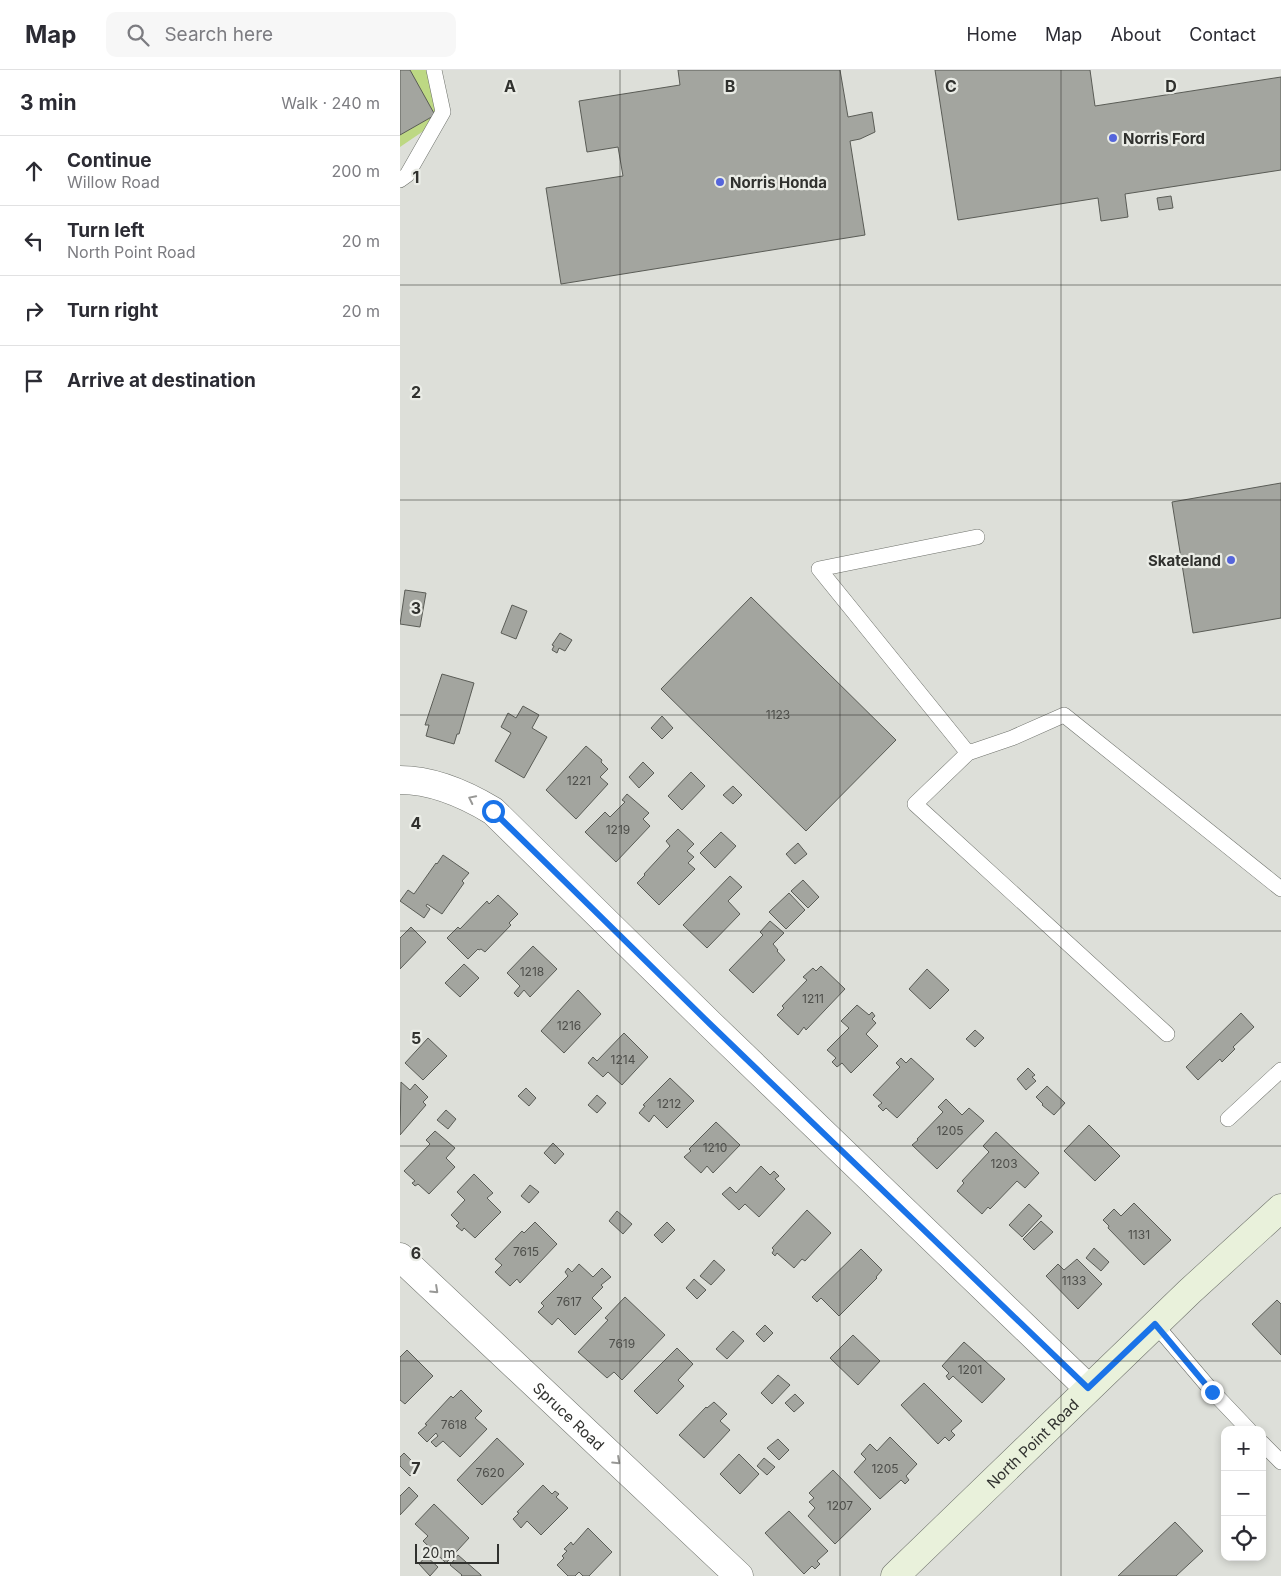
<!DOCTYPE html>
<meta charset="utf-8">
<style>
:root{--surface:#fff;--page:#f7f7f7;--text:#2b2b33;--muted:#7c7c81;--line:#e1e1e2}
body{margin:0;font-family:Inter,sans-serif;background:var(--page);color:var(--text)}
.controls{position:absolute;right:15px;bottom:15px;display:grid;overflow:hidden;border-radius:10px;box-shadow:0 2px 8px #0003}
.controls button{width:45px;height:45px;display:grid;place-items:center;padding:0;border:0;border-bottom:1px solid var(--line);background:var(--surface);color:var(--text);font:25px sans-serif}
.scale{position:absolute;left:15px;bottom:12px;width:84px;box-sizing:border-box;padding-left:5px;border:2px solid #30312e;border-top:0;font-size:14px;line-height:18px;white-space:nowrap;color:#30312e;-webkit-text-stroke:4px #eaece6;paint-order:stroke}
.stop{position:absolute;width:15px;height:15px;margin:-11px;border:4px solid #1a73e8;border-radius:50%;background:#fff}
.stop.end{background:#1a73e8;border-color:#fff;box-shadow:0 1px 5px #0008}
.list{margin:0;padding:0;list-style:none}
h2{display:flex;justify-content:space-between;align-items:center;height:65px;margin:0;padding:0 20px;font-size:21px}
h2 small{font-size:16px;font-weight:400;color:var(--muted)}
.list li{display:grid;grid-template-columns:32px 1fr auto;gap:15px;align-items:center;box-sizing:border-box;height:70px;padding:0 20px;border-top:1px solid var(--line)}
.list b{display:block;font-size:19px;white-space:nowrap}
.list p{margin:0;font-size:16px;white-space:nowrap;color:var(--muted)}
.list em{font-size:16px;font-style:normal;color:var(--muted)}
.icon{flex:none;width:28px;height:28px;fill:none;stroke:currentColor;stroke-width:2;stroke-linecap:round;stroke-linejoin:round}
.map{position:relative;flex:none;width:881px;height:1506px;overflow:hidden}
header{display:flex;align-items:center;gap:30px;box-sizing:border-box;height:70px;padding:0 25px;background:var(--surface);border-bottom:1px solid var(--line)}
header strong{font-size:24px}
nav{display:flex;gap:28px;margin-inline-start:auto;font-size:18px}
.search{width:350px;height:45px;background:var(--page);display:flex;align-items:center;gap:12px;box-sizing:border-box;padding:0 18px;border-radius:10px;color:var(--muted);font-size:19px}
main{display:flex}
aside{flex:1;background:var(--surface)}
.map>svg:first-child{display:block}
.green{fill:#bdd883}
.building{fill:#a3a59f;stroke:#5a5c56}
.lines{fill:none;stroke-linecap:round;stroke-linejoin:round}
.lane-casing{stroke:#6f726c;stroke-width:16}
.street-casing{stroke:#6f726c;stroke-width:29}
.secondary-casing{stroke:#6f726c;stroke-width:29}
.lane{stroke:#fff;stroke-width:15}
.street{stroke:#fff;stroke-width:28}
.secondary{stroke:#e9f1db;stroke-width:28}
.oneway{stroke:#989896}
.route{stroke:#1a73e8;stroke-width:6}
.grid{fill:none;stroke:#30312e;stroke-width:1;stroke-opacity:0.55}
.poi-dot{fill:#5565db;stroke:#eaece6;stroke-width:2}
.labels{text-anchor:middle;dominant-baseline:central;stroke-width:4.5;stroke-linejoin:round;paint-order:stroke}
.number-label{font-size:12px;fill:#4d4e4a}
.poi-label{font-size:15px;font-weight:bold;fill:#30312e;stroke:#eaece6;text-anchor:start}
.street-label{font-size:15px;fill:#30312e;stroke:#eaece6}
.grid-label{font-size:16px;text-anchor:middle;font-weight:bold;fill:#30312e;stroke:#eaece6;stroke-width:4.5;stroke-linejoin:round;paint-order:stroke}
</style>
<header>
<strong>Map</strong>
<div class="search"><svg class="icon" aria-label="search" viewBox="0 0 24 24"><circle cx="10" cy="10" r="6"/><path d="M15 15l6 6"/></svg>Search here</div>
<nav><a>Home</a><a>Map</a><a>About</a><a>Contact</a></nav>
</header>
<main>
<aside>
<h2>3 min<small>Walk · 240 m</small></h2>
<ul class="list">
<li><svg class="icon" aria-label="ahead" viewBox="0 0 24 24"><path d="M12 20V5M6 11l6-6 6 6"/></svg><div><b>Continue</b><p>Willow Road</p></div><em>200 m</em></li>
<li><svg class="icon" aria-label="left" viewBox="0 0 24 24"><path d="M17 20v-9H6M10 6l-5 5 5 5"/></svg><div><b>Turn left</b><p>North Point Road</p></div><em>20 m</em></li>
<li><svg class="icon" aria-label="right" viewBox="0 0 24 24"><path d="M7 20v-9h11M14 6l5 5-5 5"/></svg><div><b>Turn right</b></div><em>20 m</em></li>
<li><svg class="icon" aria-label="arrive" viewBox="0 0 24 24"><path d="M6 21V4h12l-3 4 3 4H6"/></svg><div><b>Arrive at destination</b></div></li>
</ul>
</aside>
<div class="map">
<svg width="881" height="1506" viewBox="0 0 881 1506">
<rect width="100%" height="100%" fill="#dddfd9"/>
<path class="green" d="M0,0H31L50,43L0,77Z"/>
<path class="building" d="M0,0H10L35,45L0,65Z
M278,0H440L448,47L472,42L475,62L460,69L450,71L465,165L161,214L146,118L223,106L218,77L187,82L179,31L280,15Z
M535,0H690L695,36L881,7V100L725,124L728,147L701,151L698,128L558,150Z
M771,126L773,138L759,140L757,128Z
M881,413V548L793,563L772,432Z
M5,520L26,523L20,557L0,554Z
M351,527L496,670L406,761L261,619Z
M112,535L127,541L116,569L101,563Z
M160,563L172,570L165,581L159,578L157,583L152,580L154,576L152,575Z
M42,604L74,613L59,664H57L54,674L26,666L29,655H25Z
M123,636L139,645L132,658L147,667L124,708L95,691L111,663L101,657L108,643L116,648Z
M262,646L273,658L262,669L251,658Z
M186,676L202,690L201,692L208,699L200,707L208,714L176,749L146,720Z
M243,692L254,703L239,718L229,707Z
M291,702L305,716L282,740L268,726Z
M333,716L342,725L333,734L323,725Z
M227,724L249,743L243,749L250,756L216,792L185,762L205,742L210,747L225,732L222,730Z
M278,759L294,774L287,781L294,787L288,793L295,799L259,835L237,813L245,805L244,804L270,776L266,771Z
M321,762L336,776L315,798L300,783Z
M398,773L407,784L395,794L386,784Z
M43,785L69,803L62,811L64,813L42,844L27,834L26,836L30,839L24,848L0,831L8,820L14,824L36,793L37,794Z
M330,806L342,817L328,831L340,844L307,878L283,855Z
M403,810L419,827L408,838L391,821Z
M389,823L405,840L386,859L369,842Z
M98,825L118,844L109,853L111,855L85,882L81,879L79,880L78,879L68,889L47,868L58,857L60,859L87,831L89,834Z
M370,851L384,863L373,874L378,880L377,881L385,890L353,923L329,900L363,865L360,862Z
M11,857L26,872L0,899V868Z
M133,876L157,899L130,927L124,920L118,927L114,923L120,916L107,903Z
M64,894L79,908L60,927L45,913Z
M421,896L445,919L406,960L404,957L398,965L377,945L384,938L382,936L407,910L403,907L413,898L416,901Z
M527,899L549,920L530,939L509,919Z
M178,920L201,944L164,983L141,961Z
M457,935L469,945L472,942L475,946L472,949L476,953L466,964L478,976L451,1003L442,993L437,997L432,992L436,988L427,980L449,958L441,951Z
M841,943L854,957L833,977L835,979L822,992L820,989L798,1010L786,997Z
M575,960L584,968L575,977L566,969Z
M224,963L248,987L222,1015L208,1002L203,1007L188,993L193,987L197,991Z
M28,968L47,986L23,1010L5,993Z
M501,988L506,993L511,988L534,1009L497,1048L486,1038L483,1041L478,1036L482,1033L473,1025L500,997L496,993Z
M628,998L635,1005L632,1007L636,1011L626,1020L617,1009Z
M270,1008L294,1031L267,1058L254,1045L249,1052L239,1043L245,1036L243,1035Z
M1,1012L10,1020L15,1014L28,1027L23,1032L26,1035L0,1065Z
M647,1016L665,1033L654,1045L642,1035L643,1034L636,1027Z
M126,1018L136,1028L129,1036L118,1026Z
M197,1025L206,1033L197,1043L188,1035Z
M546,1029L562,1045L569,1038L584,1051L537,1099L512,1075L518,1070L517,1069L543,1042L538,1037Z
M46,1040L56,1049L48,1059L37,1050Z
M316,1052L340,1075L313,1103L307,1096L301,1103L284,1087L291,1081L289,1079Z
M689,1055L720,1086L695,1111L664,1081Z
M35,1061L55,1078L46,1088L55,1097L29,1124L18,1114L15,1116L12,1113L15,1111L4,1101L30,1074L26,1070Z
M596,1062L639,1103L625,1118L617,1111L590,1139L588,1137L582,1144L557,1121L564,1113L562,1111L589,1082L583,1076Z
M153,1073L164,1084L155,1094L144,1083Z
M361,1096L370,1105L374,1101L379,1106L375,1109L385,1119L359,1147L345,1134L339,1140L322,1124L330,1117L336,1123Z
M74,1104L93,1123L87,1128L101,1142L75,1168L64,1158L62,1161L56,1156L59,1153L51,1145L65,1130L57,1122Z
M130,1115L139,1122L129,1133L121,1126Z
M734,1133L771,1170L744,1195L708,1158L709,1156L703,1150L714,1139L721,1146Z
M629,1134L642,1146L622,1167L609,1155Z
M407,1140L431,1163L405,1191L402,1189L394,1198L377,1183L375,1186L372,1183L374,1180L372,1178Z
M217,1141L232,1154L223,1164L209,1151Z
M641,1151L653,1162L634,1180L623,1169Z
M135,1152L157,1174L120,1213L117,1209L110,1216L95,1202L102,1195L95,1189L122,1161L124,1163Z
M267,1152L275,1160L262,1173L254,1165Z
M694,1178L709,1192L701,1201L686,1188Z
M461,1179L482,1200L476,1207L477,1208L439,1246L421,1228L417,1232L412,1227Z
M677,1189L702,1214L678,1239L646,1206L658,1194L664,1200Z
M314,1190L325,1200L311,1215L300,1206Z
M179,1194L193,1207L202,1198L211,1207L201,1215L203,1217L192,1228L202,1238L175,1265L158,1248L152,1255L138,1242L144,1236L141,1233L168,1206L165,1202L168,1198L172,1202Z
M294,1209L306,1220L297,1229L286,1218Z
M225,1227L265,1265L222,1310L214,1302L207,1308L178,1282L208,1250L205,1248Z
M877,1230L881,1234V1285L852,1254Z
M365,1255L373,1263L364,1272L356,1264Z
M333,1261L344,1271L327,1289L316,1279Z
M453,1265L480,1291L458,1315L430,1288Z
M564,1272L605,1309L582,1333L553,1306L549,1310L546,1306L549,1303L542,1296Z
M277,1278L293,1294L278,1310L284,1316L257,1344L234,1321Z
M7,1280L33,1306L5,1334L0,1330V1287Z
M378,1305L390,1315L372,1334L361,1323Z
M524,1313L562,1351L551,1361L555,1365L549,1371L545,1367L538,1374L501,1335Z
M61,1320L82,1341L75,1348L87,1359L60,1387L43,1371L36,1377L31,1372L38,1366L36,1363L27,1372L18,1363L27,1355L25,1354L51,1326L53,1328Z
M395,1324L404,1333L394,1342L385,1333Z
M314,1332L327,1344L320,1351L330,1360L304,1388L279,1365L306,1337L307,1338Z
M490,1367L517,1394L506,1406L509,1410L505,1414L501,1410L480,1429L454,1402L466,1389L461,1384L470,1374L477,1381Z
M97,1368L124,1394L82,1435L57,1410Z
M378,1369L389,1380L379,1390L367,1378Z
M4,1383L19,1398L10,1406L0,1396V1387Z
M339,1384L359,1404L340,1424L320,1404Z
M364,1388L375,1397L367,1405L357,1396Z
M433,1400L471,1439L435,1474L408,1446L415,1438L409,1432L414,1428L409,1423Z
M143,1415L152,1424L155,1421L159,1424L156,1427L168,1438L141,1465L127,1451L121,1458L113,1449L119,1443L117,1442Z
M9,1417L18,1426L0,1445V1426Z
M34,1434L69,1468L46,1493L23,1471L28,1466L15,1454Z
M389,1441L428,1481L417,1491L420,1494L415,1499L412,1496L404,1504L365,1463Z
M775,1452L803,1481L776,1506H718Z
M188,1458L212,1482L189,1506H183L179,1502L175,1506H168L157,1495L164,1488L162,1486L167,1481L164,1479L171,1472L173,1475Z
M58,1485L81,1505V1506H61L62,1505L50,1495Z
M26,1486L38,1497L30,1506L19,1494Z"/>
<g class="lines">
<defs>
<path id="lane" d="M0,110L7,105L43,42L34,0
M577,467L419,499L568,683L612,668L664,645L881,819
M568,683L515,734L767,964
M828,1049L881,1000
M755,1254L812,1321L849,1360
M862,1373L881,1392"/>
<g id="street">
<path d="M0,710C34,710 65,724 93,741L310,954L688,1318"/>
<path id="s1" d="M0,1187L339,1506"/>
</g>
<g id="secondary">
<path id="s2" d="M495,1506L789,1222L881,1138"/>
</g>
</defs>
<use href="#lane" class="lane-casing"/>
<use href="#street" class="street-casing"/>
<use href="#secondary" class="secondary-casing"/>
<use href="#lane" class="lane"/>
<use href="#street" class="street"/>
<use href="#secondary" class="secondary"/>
</g>
<defs><path id="oneway-chevron" d="M-2-3.5L2.5 0L-2 3.5" fill="none" stroke-width="1.6" stroke-linecap="round" stroke-linejoin="round" transform="scale(1.25)"/></defs>
<g class="oneway">
<use href="#oneway-chevron" transform="translate(72 729) rotate(-154)"/>
<use href="#oneway-chevron" transform="translate(35 1220) rotate(43)"/>
<use href="#oneway-chevron" transform="translate(217 1391) rotate(43)"/>
</g>
<g class="lines">
<path class="route" d="M93,741L310,954L688,1318L755,1254L812,1322"/>
</g>
<path class="grid" d="M220,0V1506M440,0V1506M661,0V1506M0,215H881M0,430H881M0,645H881M0,861H881M0,1076H881M0,1291H881"/>
<g class="poi-dot">
<circle cx="713" cy="68" r="5"/>
<circle cx="320" cy="112" r="5"/>
<circle cx="831" cy="490" r="5"/>
</g>
<g class="labels">
<g class="number-label">
<text x="378" y="644">1123</text>
<text x="179" y="710">1221</text>
<text x="218" y="759">1219</text>
<text x="132" y="901">1218</text>
<text x="413" y="928">1211</text>
<text x="169" y="955">1216</text>
<text x="223" y="989">1214</text>
<text x="269" y="1033">1212</text>
<text x="550" y="1060">1205</text>
<text x="315" y="1077">1210</text>
<text x="604" y="1093">1203</text>
<text x="739" y="1164">1131</text>
<text x="126" y="1181">7615</text>
<text x="674" y="1210">1133</text>
<text x="169" y="1231">7617</text>
<text x="222" y="1273">7619</text>
<text x="570" y="1299">1201</text>
<text x="54" y="1354">7618</text>
<text x="485" y="1398">1205</text>
<text x="90" y="1402">7620</text>
<text x="440" y="1435">1207</text>
</g>
<g class="poi-label">
<text x="723" y="68">Norris Ford</text>
<text x="330" y="112">Norris Honda</text>
<text x="821" y="490" text-anchor="end">Skateland</text>
</g>
<g class="street-label">
<text stroke="none"><textPath href="#s1" startOffset="232">Spruce Road</textPath></text>
<text stroke="none"><textPath href="#s2" startOffset="191">North Point Road</textPath></text>
</g>
</g>
<g class="grid-label">
<text x="110" y="22">A</text>
<text x="330" y="22">B</text>
<text x="551" y="22">C</text>
<text x="771" y="22">D</text>
<text x="16" y="113">1</text>
<text x="16" y="328">2</text>
<text x="16" y="544">3</text>
<text x="16" y="759">4</text>
<text x="16" y="974">5</text>
<text x="16" y="1189">6</text>
<text x="16" y="1404">7</text>
</g>
</svg>
<div class="controls">
<button>+</button>
<button>−</button>
<button><svg class="icon" aria-label="locate" viewBox="0 0 24 24"><circle cx="12" cy="12" r="6"/><path d="M12 2v4M12 18v4M2 12h4M18 12h4"/></svg></button>
</div>
<div class="scale">20 m</div>
<div class="stop" style="left:93px;top:741px"></div>
<div class="stop end" style="left:812px;top:1322px"></div>
</div>
</main>
